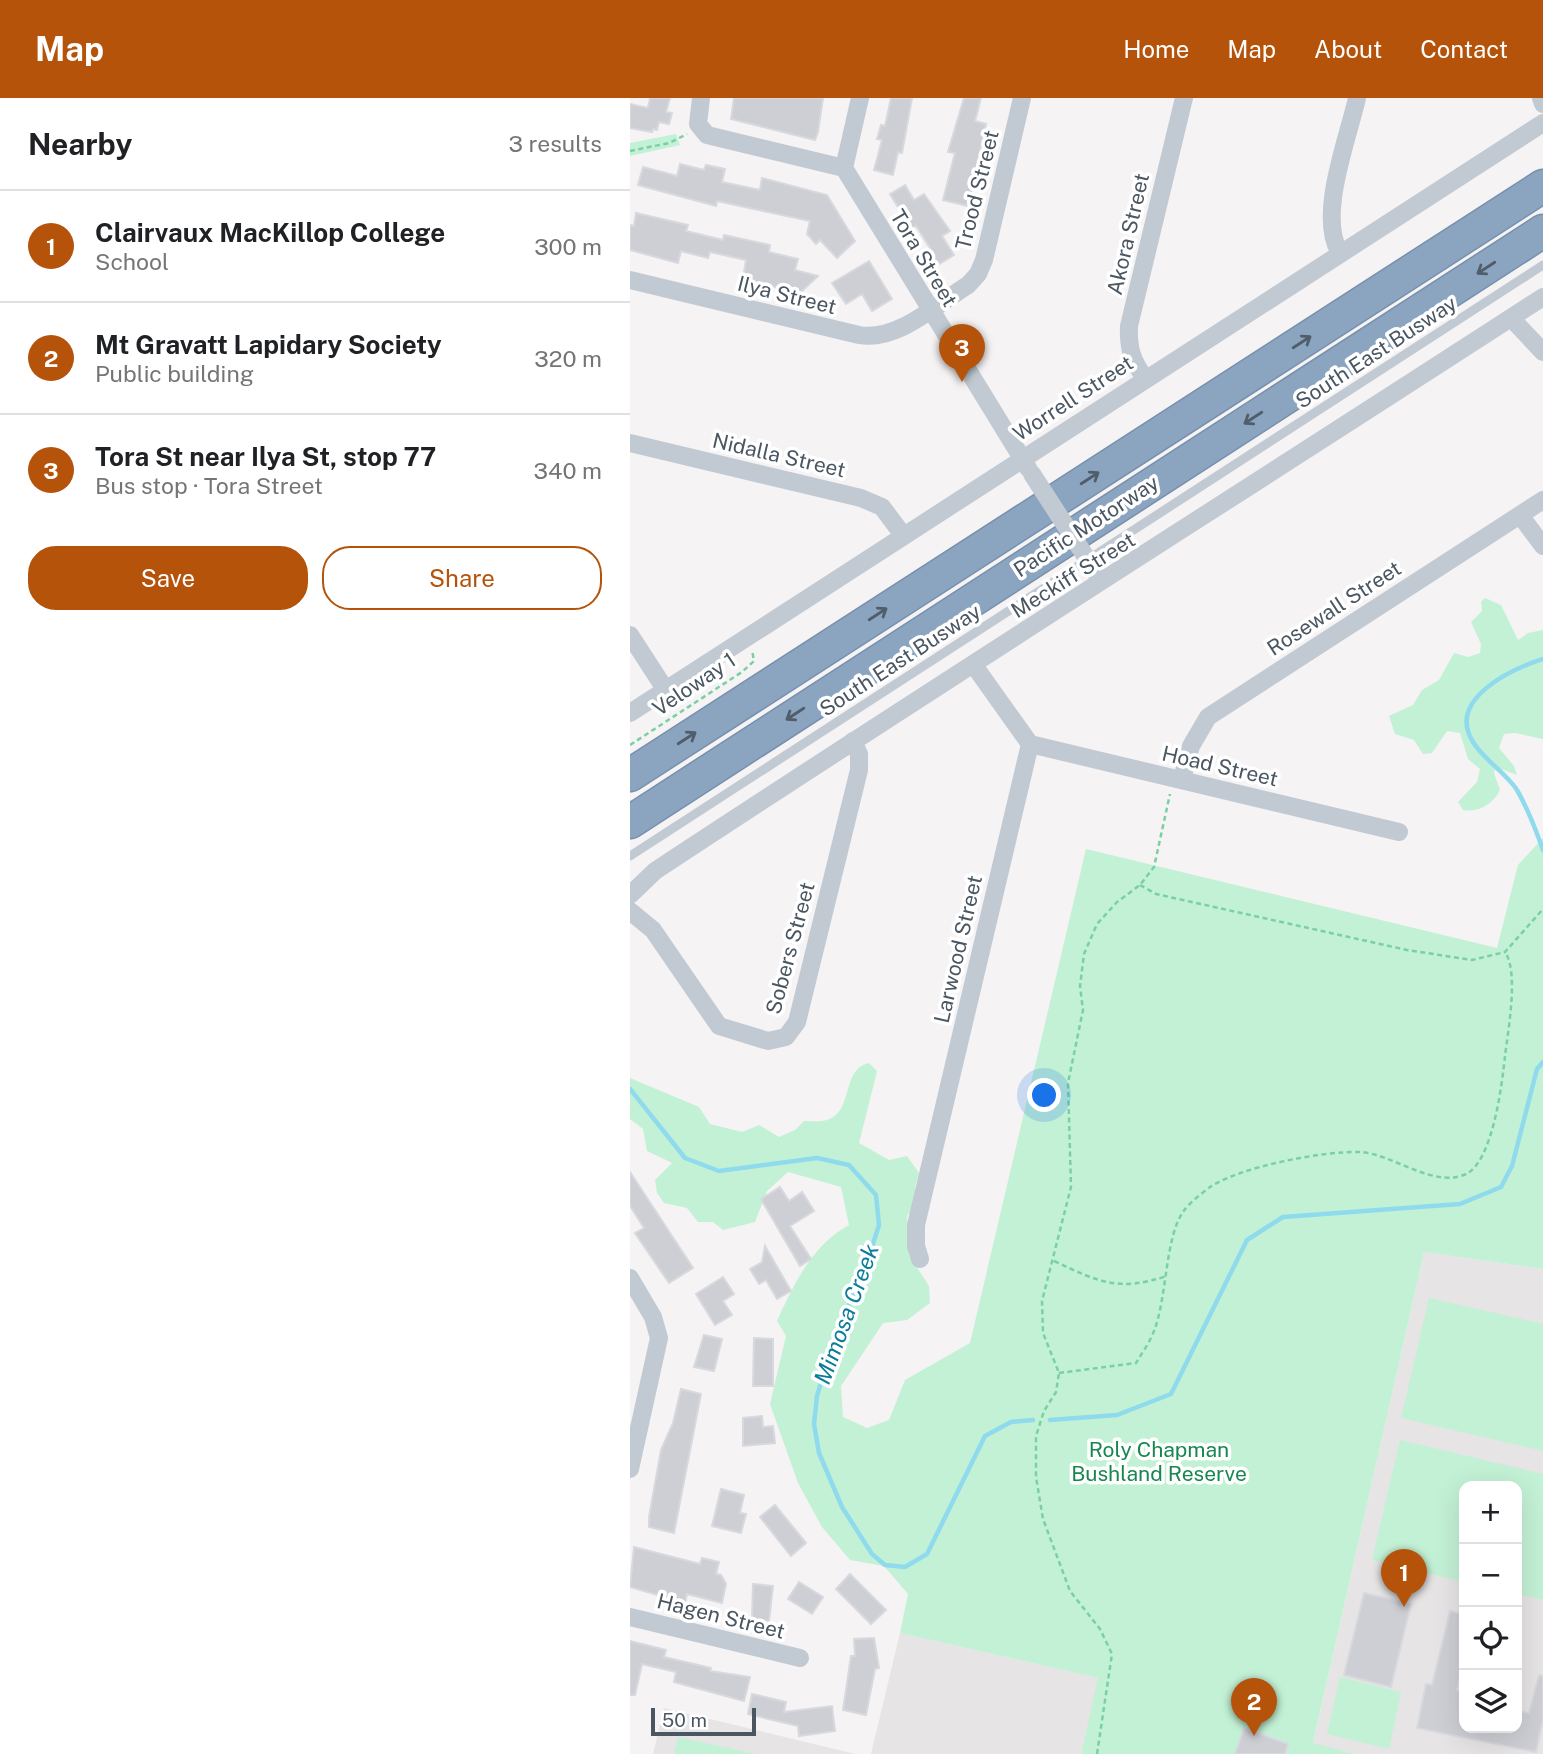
<!DOCTYPE html>
<meta charset="utf-8">
<style>
:root{--surface:#fff;--page:#f2f2f2;--text:#202124;--muted:#757577;--line:#e0e0e0;--accent:#b45309}
body{margin:0;font-family:"Public Sans",sans-serif;background:var(--page);color:var(--text)}
.controls{position:absolute;right:21px;bottom:21px;display:grid;overflow:hidden;border-radius:14px;box-shadow:0 7px 28px #0002}
.controls button{width:63px;height:63px;display:grid;place-items:center;padding:0;border:0;border-bottom:2px solid var(--line);background:var(--surface);color:var(--text);font:35px sans-serif}
.scale{position:absolute;left:21px;bottom:18px;width:105px;box-sizing:border-box;padding-left:7px;border:4px solid #4a5661;border-top:0;font-size:19px;line-height:24px;white-space:nowrap;color:#4a5661;-webkit-text-stroke:5px #fff;paint-order:stroke}
.you{position:absolute;left:415px;top:998px;width:24px;height:24px;margin:-18px;border:5px solid #fff;border-radius:50%;background:#1a73e8;box-shadow:0 0 0 10px #1a73e833}
.badge{display:grid;place-items:center;width:46px;height:46px;border-radius:50%;background:var(--accent);color:#fff;font-size:23px;font-weight:700}
.pin{position:absolute;translate:-50% -58px;filter:drop-shadow(0 2px 4px #0008)}
.pin::after{content:'';position:absolute;top:37px;width:24px;height:21px;background:inherit;clip-path:polygon(0 0,100% 0,50% 100%)}
.list{margin:0;padding:0;list-style:none}
h2{display:flex;justify-content:space-between;align-items:center;height:91px;margin:0;padding:0 28px;font-size:30px}
h2 small{font-size:23px;font-weight:400;color:var(--muted)}
.list li{display:grid;grid-template-columns:46px 1fr auto;gap:21px;align-items:center;box-sizing:border-box;height:112px;padding:0 28px;border-top:2px solid var(--line)}
.list b{display:block;font-size:26px;white-space:nowrap}
.list p{margin:0;font-size:23px;white-space:nowrap;color:var(--muted)}
.list em{font-size:23px;font-style:normal;color:var(--muted)}
.actions{display:flex;gap:14px;padding:21px 28px}
.actions a{flex:1;padding:16px 0;border:2px solid var(--accent);border-radius:28px;text-align:center;font-size:24px;color:var(--accent)}
.actions .main{background:var(--accent);color:#fff}
.icon{flex:none;width:38px;height:38px;fill:none;stroke:currentColor;stroke-width:2;stroke-linecap:round;stroke-linejoin:round}
.map{position:relative;flex:none;width:913px;height:1656px;overflow:hidden}
header{display:flex;align-items:center;gap:42px;box-sizing:border-box;height:98px;padding:0 35px;background:var(--accent);color:#fff}
header strong{font-size:33px}
nav{display:flex;gap:38px;margin-inline-start:auto;font-size:24px}
main{display:flex}
aside{flex:1;background:var(--surface)}
.map>svg:first-child{display:block}
.education{fill:#e6e4e5;fill-rule:evenodd}
.green{fill:#c3f1d5}
.lines{fill:none;stroke-linecap:round;stroke-linejoin:round}
.stream{stroke:#90daee;stroke-width:4.5}
.building{fill:#cdcfd5;stroke:#d7d9de;stroke-width:2}
.motorway-casing{stroke:#7690ad;stroke-width:35}
.path{stroke:#7ad0a6;stroke-width:2.5;stroke-dasharray:5 3.5;stroke-linecap:butt}
.service{stroke:#c1cad2;stroke-width:9}
.minor{stroke:#c1cad2;stroke-width:18}
.motorway{stroke:#8ba5c1;stroke-width:32}
.minor-bridge{stroke:#c1cad2;stroke-width:18}
.oneway{stroke:#505e6b}
.labels{text-anchor:middle;dominant-baseline:central;stroke-width:7;stroke-linejoin:round;paint-order:stroke}
.street-label{font-size:21px;fill:#4a5661;stroke:#fff}
.park-label{font-size:21px;fill:#17864f;stroke:#fff}
.water-label{font-size:23px;font-style:italic;fill:#0c7c9b;stroke:#fff}
</style>
<header>
<strong>Map</strong>
<nav><a>Home</a><a>Map</a><a>About</a><a>Contact</a></nav>
</header>
<main>
<aside>
<h2>Nearby<small>3 results</small></h2>
<ul class="list">
<li><span class="badge">1</span><div><b>Clairvaux MacKillop College</b><p>School</p></div><em>300 m</em></li>
<li><span class="badge">2</span><div><b>Mt Gravatt Lapidary Society</b><p>Public building</p></div><em>320 m</em></li>
<li><span class="badge">3</span><div><b>Tora St near Ilya St, stop 77</b><p>Bus stop · Tora Street</p></div><em>340 m</em></li>
</ul>
<div class="actions"><a class="main">Save</a><a>Share</a></div>
</aside>
<div class="map">
<svg width="913" height="1656" viewBox="0 0 913 1656">
<rect width="100%" height="100%" fill="#f5f3f3"/>
<path class="education" d="M794,1154L913,1171V1656H726L683,1646ZM834,1388H887V1630H834Z
M270,1535L469,1580L451,1656H241Z
M34,1610L225,1656H23Z"/>
<path class="green" d="M46,36L50,47L0,58V45Z
M855,500L871,507L888,542L898,535L913,532V641L885,635L874,636L869,650L884,668L887,677L866,669L864,675L870,692C863,706 849,715 833,712L828,704L847,684L850,671L838,661L830,635L817,633L802,655L793,656L784,642L765,636L759,618L783,607L792,592L809,582L824,555L838,559L850,555L851,546L841,524L852,513L851,504Z
M913,740V1171L794,1154L683,1645L726,1656H451L468,1580L270,1535L278,1496L254,1468L220,1462L192,1429L168,1385L140,1306L156,1238L147,1223C164,1186 182,1147 219,1127L211,1089L158,1074L137,1093L125,1124L93,1132L83,1124H68L57,1110L34,1105L27,1095L25,1082L42,1065L17,1053L13,1031L0,1021V980L69,1009L80,1026L112,1034L129,1027L149,1039L165,1032L174,1023C181,1023 191,1024 197,1022C224,1014 211,970 239,965L247,973L229,1045L259,1062L277,1058L289,1075L285,1089L287,1104L277,1118L279,1157L299,1188L300,1205L277,1222L253,1225L211,1288L213,1319L237,1330L259,1322L275,1282L340,1245L456,751L867,850L888,767Z
M799,1200L913,1226V1353L771,1320Z
M770,1342L913,1376V1502L887,1496V1388H834V1484L742,1462Z
M710,1579L771,1594L759,1651L697,1636Z
M48,1639L126,1656H44Z"/>
<g class="lines">
<path class="stream" d="M913,561C882,571 816,601 843,644C854,662 875,674 887,692C898,711 906,732 913,752
M0,991L55,1060L89,1073L187,1060L219,1067L246,1097L249,1127L234,1174L205,1238L187,1298L184,1326L189,1355L212,1409L242,1456L255,1467L275,1469L297,1456L355,1338L381,1324L403,1322
M420,1322L487,1317L541,1296L617,1142L653,1119L830,1106L871,1089L882,1068L907,971L913,964"/>
</g>
<path class="building" d="M20,0H40L36,14L42,15L39,26L29,24L27,32L23,31L22,34L0,30V6L18,10Z
M104,0H193L188,34L185,42L101,21Z
M261,0H282L272,55L268,54L263,77L244,72L252,42L247,41L251,27L255,28Z
M334,0H351L345,23L356,26L338,108L313,102L325,55L318,54Z
M50,66L74,72L76,67L95,71L92,84L130,92L132,80L197,97L225,143L207,160L190,142L186,146L177,136L180,123L87,103L86,108L8,87L13,69L47,78Z
M275,87L284,102L294,96L320,133L312,138L324,157L303,170L293,154L300,150L286,128L281,130L260,96Z
M6,115L58,127L56,133L93,142L94,137L140,147L139,154L168,161L165,172L188,178L169,196L113,181L116,162L80,154L78,160L51,153L48,165L0,152V127L4,128Z
M239,163L262,201L242,213L232,196L216,206L202,185Z
M0,1074L63,1170L39,1185L5,1135L14,1130L0,1108Z
M150,1089L159,1103L172,1094L184,1113L160,1128L181,1161L170,1168L131,1101Z
M135,1148L161,1193L147,1201L136,1182L129,1186L120,1171L132,1164Z
M93,1179L104,1196L93,1203L102,1217L85,1227L66,1196Z
M74,1237L92,1241L84,1273L64,1269Z
M124,1240L143,1241V1288H123Z
M51,1291L71,1296L44,1435L19,1429V1419L31,1352L43,1325Z
M132,1318L133,1329L143,1328L145,1345L113,1348V1320Z
M91,1391L114,1397L110,1415L116,1416L111,1435L82,1428Z
M145,1407L176,1445L161,1458L130,1419Z
M4,1449L70,1466L72,1460L89,1464L86,1476L91,1477L96,1486L92,1505L57,1496L55,1505L0,1489Z
M220,1476L256,1512L241,1526L206,1491Z
M169,1484L193,1499L182,1516L158,1501Z
M123,1486L143,1488L139,1523L122,1521Z
M734,1495L781,1506L761,1589L714,1577Z
M820,1513L834,1516V1562L827,1592L834,1594V1630H887V1613L899,1615L909,1577L913,1578V1621L906,1654L787,1630L796,1586L802,1587Z
M244,1540L249,1570L245,1571L236,1617L213,1612L221,1558H225L224,1541Z
M0,1543L36,1552L34,1559L81,1570L80,1573L120,1579L114,1603L44,1584L46,1574L12,1566L5,1597H0Z
M122,1596L156,1604L154,1614L202,1608L205,1633L169,1638L168,1628L118,1616Z
M614,1630L658,1646L655,1656H605Z"/>
<g class="lines">
<defs>
<path id="motorway" d="M0,677L913,88
M0,724L913,133"/>
</defs>
<use href="#motorway" class="motorway-casing"/>
<path class="path" d="M0,53L39,45L57,36
M0,647L112,574L124,563L122,552
M510,787L526,796L777,852L842,862L875,854L913,811
M424,1163C469,1184 488,1194 537,1178
M429,1275L506,1265C512,1255 520,1244 524,1233C537,1200 535,1140 553,1114C558,1106 572,1095 580,1089C610,1069 692,1053 729,1054C762,1055 803,1091 836,1076C863,1063 872,986 875,958C878,933 889,874 875,854
M467,1656L482,1556L470,1531L440,1493L413,1421L406,1379V1338L414,1313L426,1294L429,1275L413,1235L412,1203L441,1089L438,985L453,912L450,888L454,856L467,826L487,804L510,787L524,769L540,696"/>
<path class="service" d="M0,758L913,167"/>
<path class="minor" d="M71,0L68,26L77,37L214,70
M911,0L913,6
M214,70L398,370
M214,70L230,0
M710,155C687,118 718,41 727,0
M0,182L229,237C267,244 307,206 338,187L348,176L354,162L392,0
M881,220L913,254
M515,280C502,263 498,250 499,228L554,0
M0,345L231,400L252,409L273,437
M890,417L913,448
M0,537L35,591
M0,615L913,25
M400,646L769,734
M552,681L561,648L578,619L913,402
M0,797L25,773C319,579 617,391 913,199
M0,813L23,832L89,928L138,943L156,939L167,924L229,672V656L223,643
M290,1161L286,1148V1127L400,646L343,566
M0,1180L23,1219L29,1240L0,1371
M0,1519L170,1560"/>
<use href="#motorway" class="motorway"/>
<path class="minor-bridge" d="M402,376L467,476"/>
</g>
<defs><path id="oneway-shaft" d="M-6 0H5M1.5-3L5.5 0L1.5 3" fill="none" stroke-width="1.6" stroke-linecap="round" stroke-linejoin="round" transform="scale(1.75)"/></defs>
<g class="oneway">
<use href="#oneway-shaft" transform="translate(856 170) rotate(147)"/>
<use href="#oneway-shaft" transform="translate(672 244) rotate(-33)"/>
<use href="#oneway-shaft" transform="translate(623 320) rotate(147)"/>
<use href="#oneway-shaft" transform="translate(460 380) rotate(-33)"/>
<use href="#oneway-shaft" transform="translate(248 516) rotate(-33)"/>
<use href="#oneway-shaft" transform="translate(165 616) rotate(147)"/>
<use href="#oneway-shaft" transform="translate(57 640) rotate(-33)"/>
</g>
<g class="labels">
<g class="street-label">
<text transform="translate(347 92) rotate(-76)">Trood Street</text>
<text transform="translate(498 136) rotate(-77)">Akora Street</text>
<text transform="translate(294 160) rotate(59)">Tora Street</text>
<text transform="translate(157 197) rotate(14)">Ilya Street</text>
<text transform="translate(746 254) rotate(-33)">South East Busway</text>
<text transform="translate(443 300) rotate(-33)">Worrell Street</text>
<text transform="translate(149 357) rotate(13)">Nidalla Street</text>
<text transform="translate(456 428) rotate(-33)">Pacific Motorway</text>
<text transform="translate(443 477) rotate(-32)">Meckiff Street</text>
<text transform="translate(704 510) rotate(-33)">Rosewall Street</text>
<text transform="translate(270 562) rotate(-33)">South East Busway</text>
<text transform="translate(64 586) rotate(-34)">Veloway 1</text>
<text transform="translate(590 668) rotate(13)">Hoad Street</text>
<text transform="translate(160 850) rotate(-75)">Sobers Street</text>
<text transform="translate(328 851) rotate(-77)">Larwood Street</text>
<text transform="translate(91 1518) rotate(14)">Hagen Street</text>
</g>
<g class="park-label">
<text x="529" y="1351">Roly Chapman<tspan x="529" dy="24">Bushland Reserve</tspan></text>
</g>
<g class="water-label">
<text transform="translate(216 1216) rotate(-70)">Mimosa Creek</text>
</g>
</g>
</svg>
<div class="controls">
<button>+</button>
<button>−</button>
<button><svg class="icon" aria-label="locate" viewBox="0 0 24 24"><circle cx="12" cy="12" r="6"/><path d="M12 2v4M12 18v4M2 12h4M18 12h4"/></svg></button>
<button><svg class="icon" aria-label="layers" viewBox="0 0 24 24"><path d="M12 4l9 5-9 5-9-5zM3 14l9 5 9-5"/></svg></button>
</div>
<div class="scale">50 m</div>
<div class="you"></div>
<div class="pin badge" style="left:774px;top:1509px">1</div>
<div class="pin badge" style="left:624px;top:1638px">2</div>
<div class="pin badge" style="left:332px;top:284px">3</div>
</div>
</main>
